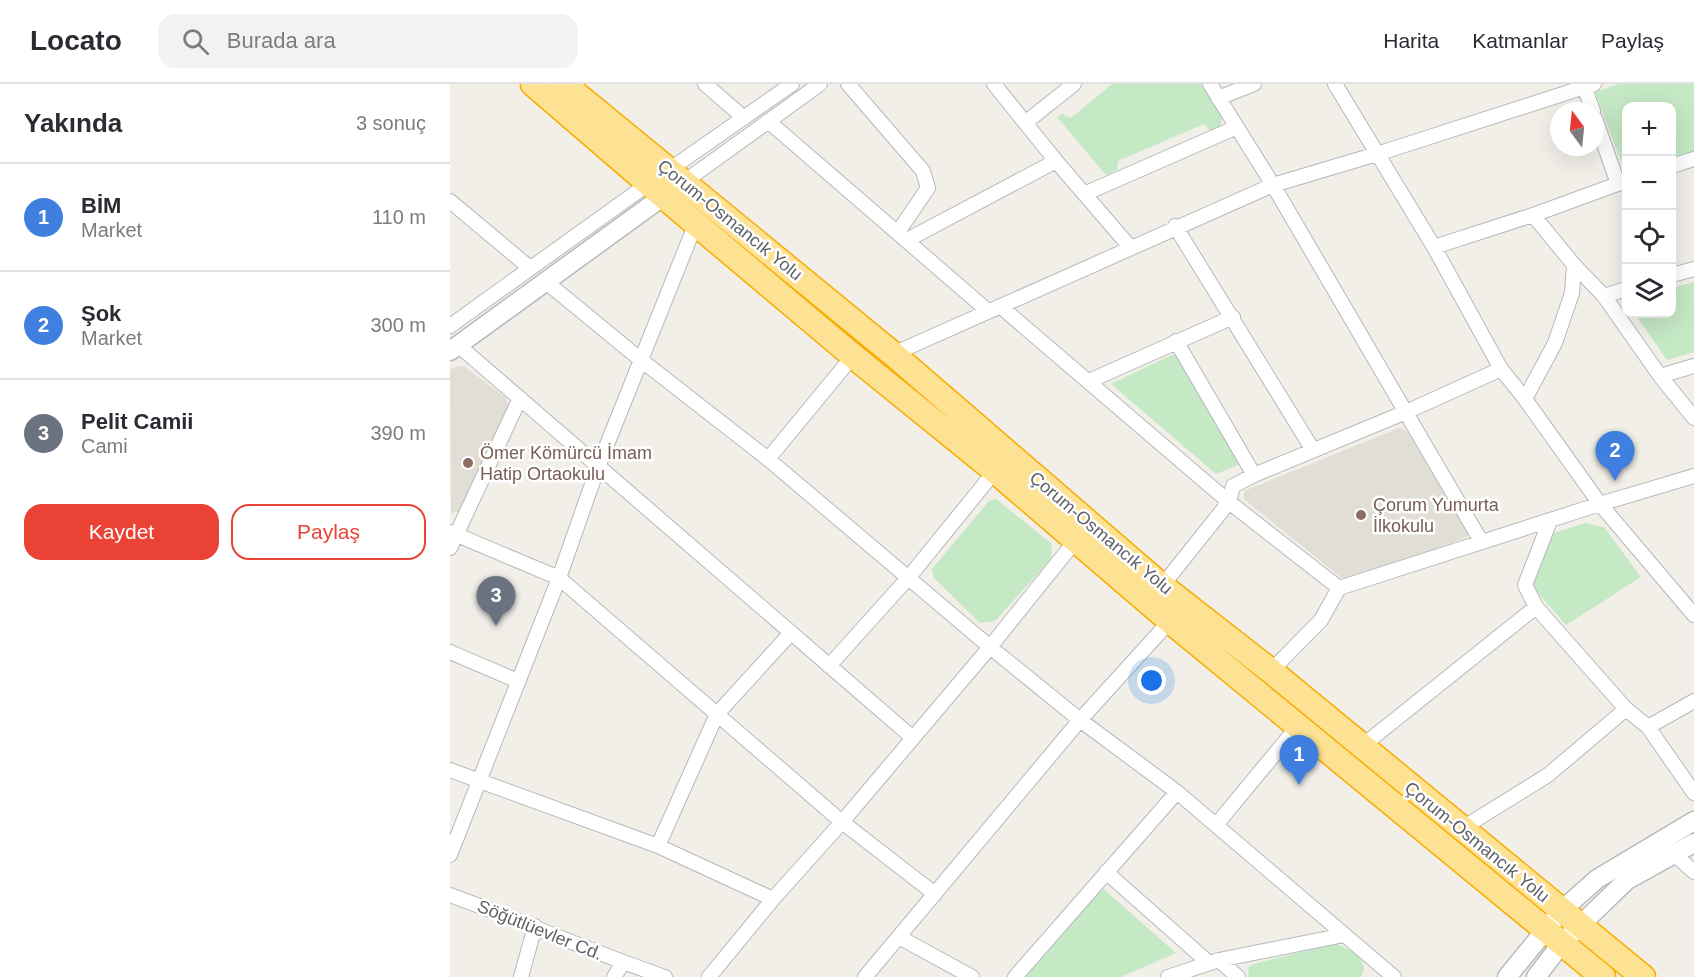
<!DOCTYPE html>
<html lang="tr">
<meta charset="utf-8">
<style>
:root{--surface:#fff;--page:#f2f2f3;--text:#2b2b33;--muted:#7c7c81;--line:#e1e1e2;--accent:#ea4335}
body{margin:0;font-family:Helvetica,sans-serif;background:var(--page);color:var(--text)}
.controls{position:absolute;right:18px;top:18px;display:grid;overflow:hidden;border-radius:12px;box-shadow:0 6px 24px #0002}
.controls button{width:54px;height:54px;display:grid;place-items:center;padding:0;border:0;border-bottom:2px solid var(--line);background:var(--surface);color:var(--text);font:30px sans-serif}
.compass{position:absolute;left:1100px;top:18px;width:54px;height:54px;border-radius:50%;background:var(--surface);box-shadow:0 6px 24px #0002;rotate:345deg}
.you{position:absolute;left:702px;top:597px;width:21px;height:21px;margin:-15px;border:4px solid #fff;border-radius:50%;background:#1a73e8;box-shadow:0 0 0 9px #1a73e833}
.badge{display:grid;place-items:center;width:39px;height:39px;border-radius:50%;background:var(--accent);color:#fff;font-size:20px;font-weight:700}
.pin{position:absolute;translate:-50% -50px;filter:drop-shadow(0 2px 3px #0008)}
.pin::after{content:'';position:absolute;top:32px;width:21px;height:18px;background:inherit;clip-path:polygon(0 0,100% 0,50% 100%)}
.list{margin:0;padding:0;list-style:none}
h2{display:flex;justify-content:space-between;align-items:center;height:78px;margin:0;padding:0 24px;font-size:26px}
h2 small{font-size:20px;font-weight:400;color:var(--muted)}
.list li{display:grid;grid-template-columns:39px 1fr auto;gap:18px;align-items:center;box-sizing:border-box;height:108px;padding:0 24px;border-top:2px solid var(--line)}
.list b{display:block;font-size:22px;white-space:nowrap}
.list p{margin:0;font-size:20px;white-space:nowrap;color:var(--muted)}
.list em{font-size:20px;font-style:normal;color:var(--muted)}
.actions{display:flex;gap:12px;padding:18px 24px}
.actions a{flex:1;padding:14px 0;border:2px solid var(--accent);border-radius:18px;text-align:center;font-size:21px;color:var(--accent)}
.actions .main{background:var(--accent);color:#fff}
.icon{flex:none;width:33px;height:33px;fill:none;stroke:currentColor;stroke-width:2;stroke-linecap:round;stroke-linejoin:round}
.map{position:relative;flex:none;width:1244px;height:893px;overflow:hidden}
header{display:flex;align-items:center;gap:36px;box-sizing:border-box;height:84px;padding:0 30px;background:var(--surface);border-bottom:2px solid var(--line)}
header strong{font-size:28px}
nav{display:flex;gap:33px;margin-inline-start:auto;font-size:21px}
.search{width:420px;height:54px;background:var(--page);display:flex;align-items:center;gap:15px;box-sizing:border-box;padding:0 21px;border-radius:18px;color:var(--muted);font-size:22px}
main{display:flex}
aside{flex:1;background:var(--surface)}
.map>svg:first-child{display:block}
.education{fill:#e1ded6}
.green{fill:#c5e8c5}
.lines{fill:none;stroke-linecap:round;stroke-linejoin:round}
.street-casing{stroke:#b5b8bc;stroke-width:16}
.secondary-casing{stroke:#b6babf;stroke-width:21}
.highway-casing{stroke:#f9ab00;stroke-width:27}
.street{stroke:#fff;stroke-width:14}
.secondary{stroke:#fff;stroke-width:18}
.highway{stroke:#fde293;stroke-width:24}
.education-dot{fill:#8d6e63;stroke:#fff;stroke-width:2}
.labels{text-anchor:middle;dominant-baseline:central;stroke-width:5;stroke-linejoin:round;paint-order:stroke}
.street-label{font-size:18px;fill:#5f6368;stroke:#fff}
.education-label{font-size:18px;fill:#785e54;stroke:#fff;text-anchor:start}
</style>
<header>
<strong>Locato</strong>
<div class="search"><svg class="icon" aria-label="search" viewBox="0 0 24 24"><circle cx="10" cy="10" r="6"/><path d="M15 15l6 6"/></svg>Burada ara</div>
<nav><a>Harita</a><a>Katmanlar</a><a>Paylaş</a></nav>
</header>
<main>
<aside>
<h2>Yakında<small>3 sonuç</small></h2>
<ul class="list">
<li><span class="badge" style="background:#3f7fe0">1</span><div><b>BİM</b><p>Market</p></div><em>110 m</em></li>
<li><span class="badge" style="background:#3f7fe0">2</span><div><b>Şok</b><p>Market</p></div><em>300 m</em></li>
<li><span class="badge" style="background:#6b7280">3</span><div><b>Pelit Camii</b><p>Cami</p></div><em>390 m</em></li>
</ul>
<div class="actions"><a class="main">Kaydet</a><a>Paylaş</a></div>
</aside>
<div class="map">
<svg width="1244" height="893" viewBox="0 0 1244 893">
<rect width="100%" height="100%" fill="#f1efe8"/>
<path class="education" d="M14,282L56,314L60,331L13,427L1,429L0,286L5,283Z
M949,344L956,346L1018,448L1017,453L900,497L894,496L794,415V407Z"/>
<path class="green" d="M662,0H753L773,30L770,43L761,48L754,40L668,77L667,86L656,91L607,33L612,30L621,34Z
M1169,0H1244V68L1222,75V22H1176V90L1145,8Z
M1244,198V268L1217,276L1185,230H1222V204Z
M728,268L793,379L766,390L661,300Z
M546,415L602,460L601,475L545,537L530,539L484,494L482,485L539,417Z
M1135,439L1154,443L1191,493L1116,541L1079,499L1104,449Z
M649,801L726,869L671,893H572Z
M885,860C899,864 921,876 911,893H799L798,884L803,880Z"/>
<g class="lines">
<defs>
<path id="street" d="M255,0L294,34
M398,0L473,87L478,104L448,148
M544,0L606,77L680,163
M760,0L823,101L1031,457
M885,0L984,163L1051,285L1075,315L1150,420L1244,531
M1133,0L1143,27
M768,14L804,0
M1145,34L1168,100
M318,37L538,227
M575,39L624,0
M1222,82L1244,75
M219,86L342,0
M234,98L370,0
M634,110L787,43
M0,117L80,184
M1083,131L1124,181L1154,212L1210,292L1244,334
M725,142L863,366
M457,156L606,77
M984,163L1083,131L1176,97
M1222,191L1244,185
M95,197L191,276L318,375L540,563L630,636L727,708L944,893
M1154,212L1176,205
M550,222L779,418L889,504
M0,242L198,100
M726,257L804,391
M8,261L463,654
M443,270L823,101L927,70L1144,0
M1210,292L1244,282
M639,297L783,233
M1075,315L1105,259L1122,209L1124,181
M318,375L403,272
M1100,437L1075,501L1086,523L1176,625L1198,643L1244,709
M0,448L109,494L392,738L485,810
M0,464L70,314
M712,502L779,418L783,402L804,391L956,328L1051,285
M0,568L68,597
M379,582L459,493L545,387
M821,587L871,536L889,504L1150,420L1244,392
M1198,643L1244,617
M911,663L1086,523
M0,686L208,762L323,815
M766,741L848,642
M1011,745L1098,691L1176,625
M208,762L267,630L340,550
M1224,770L1244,788
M0,771L109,494L148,383L246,139
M656,788L759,879
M0,811C72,837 142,868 215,893
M449,853L522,893
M769,876L788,893
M71,893L85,842
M164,893L173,879
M259,893L323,815L392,738L540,563L626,456
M415,893L630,636L720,537
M565,893L727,708
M718,893L769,876L894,851"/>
<path id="secondary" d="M0,267L222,106
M1057,893L1111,827L1147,795L1244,737
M1086,893L1112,859L1177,796L1244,759"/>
<path id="highway" d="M83,0L213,112L403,272L545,387L720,537L1153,893
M114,0L443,270L712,502L821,587L1193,893"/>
</defs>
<use href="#street" class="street-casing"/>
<use href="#secondary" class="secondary-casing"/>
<use href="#highway" class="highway-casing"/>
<use href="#street" class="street"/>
<use href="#secondary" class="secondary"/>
<use href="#highway" class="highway"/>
</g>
<g class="education-dot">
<circle cx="18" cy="379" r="6"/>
<circle cx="911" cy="431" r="6"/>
</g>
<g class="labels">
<g class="street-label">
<text transform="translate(280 136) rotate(39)">Çorum-Osmancık Yolu</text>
<text transform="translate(651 449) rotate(40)">Çorum-Osmancık Yolu</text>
<text transform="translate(1027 758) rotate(39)">Çorum-Osmancık Yolu</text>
<text transform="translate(90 846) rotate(22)">Söğütlüevler Cd.</text>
</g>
<g class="education-label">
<text x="30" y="369">Ömer Kömürcü İmam<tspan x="30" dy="21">Hatip Ortaokulu</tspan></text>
<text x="923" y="421">Çorum Yumurta<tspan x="923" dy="21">İlkokulu</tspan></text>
</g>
</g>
</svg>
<div class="controls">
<button>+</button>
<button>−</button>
<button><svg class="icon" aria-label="locate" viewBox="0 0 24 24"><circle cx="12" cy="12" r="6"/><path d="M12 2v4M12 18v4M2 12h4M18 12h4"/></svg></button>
<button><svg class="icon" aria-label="layers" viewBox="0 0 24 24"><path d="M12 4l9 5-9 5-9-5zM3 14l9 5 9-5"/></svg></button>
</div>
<svg class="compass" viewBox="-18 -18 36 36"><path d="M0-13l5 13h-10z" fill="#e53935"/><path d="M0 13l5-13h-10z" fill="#7c7c81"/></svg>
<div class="you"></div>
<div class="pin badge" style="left:849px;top:701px;background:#3f7fe0">1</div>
<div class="pin badge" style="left:1165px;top:397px;background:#3f7fe0">2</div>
<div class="pin badge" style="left:46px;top:542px;background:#6b7280">3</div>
</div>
</main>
